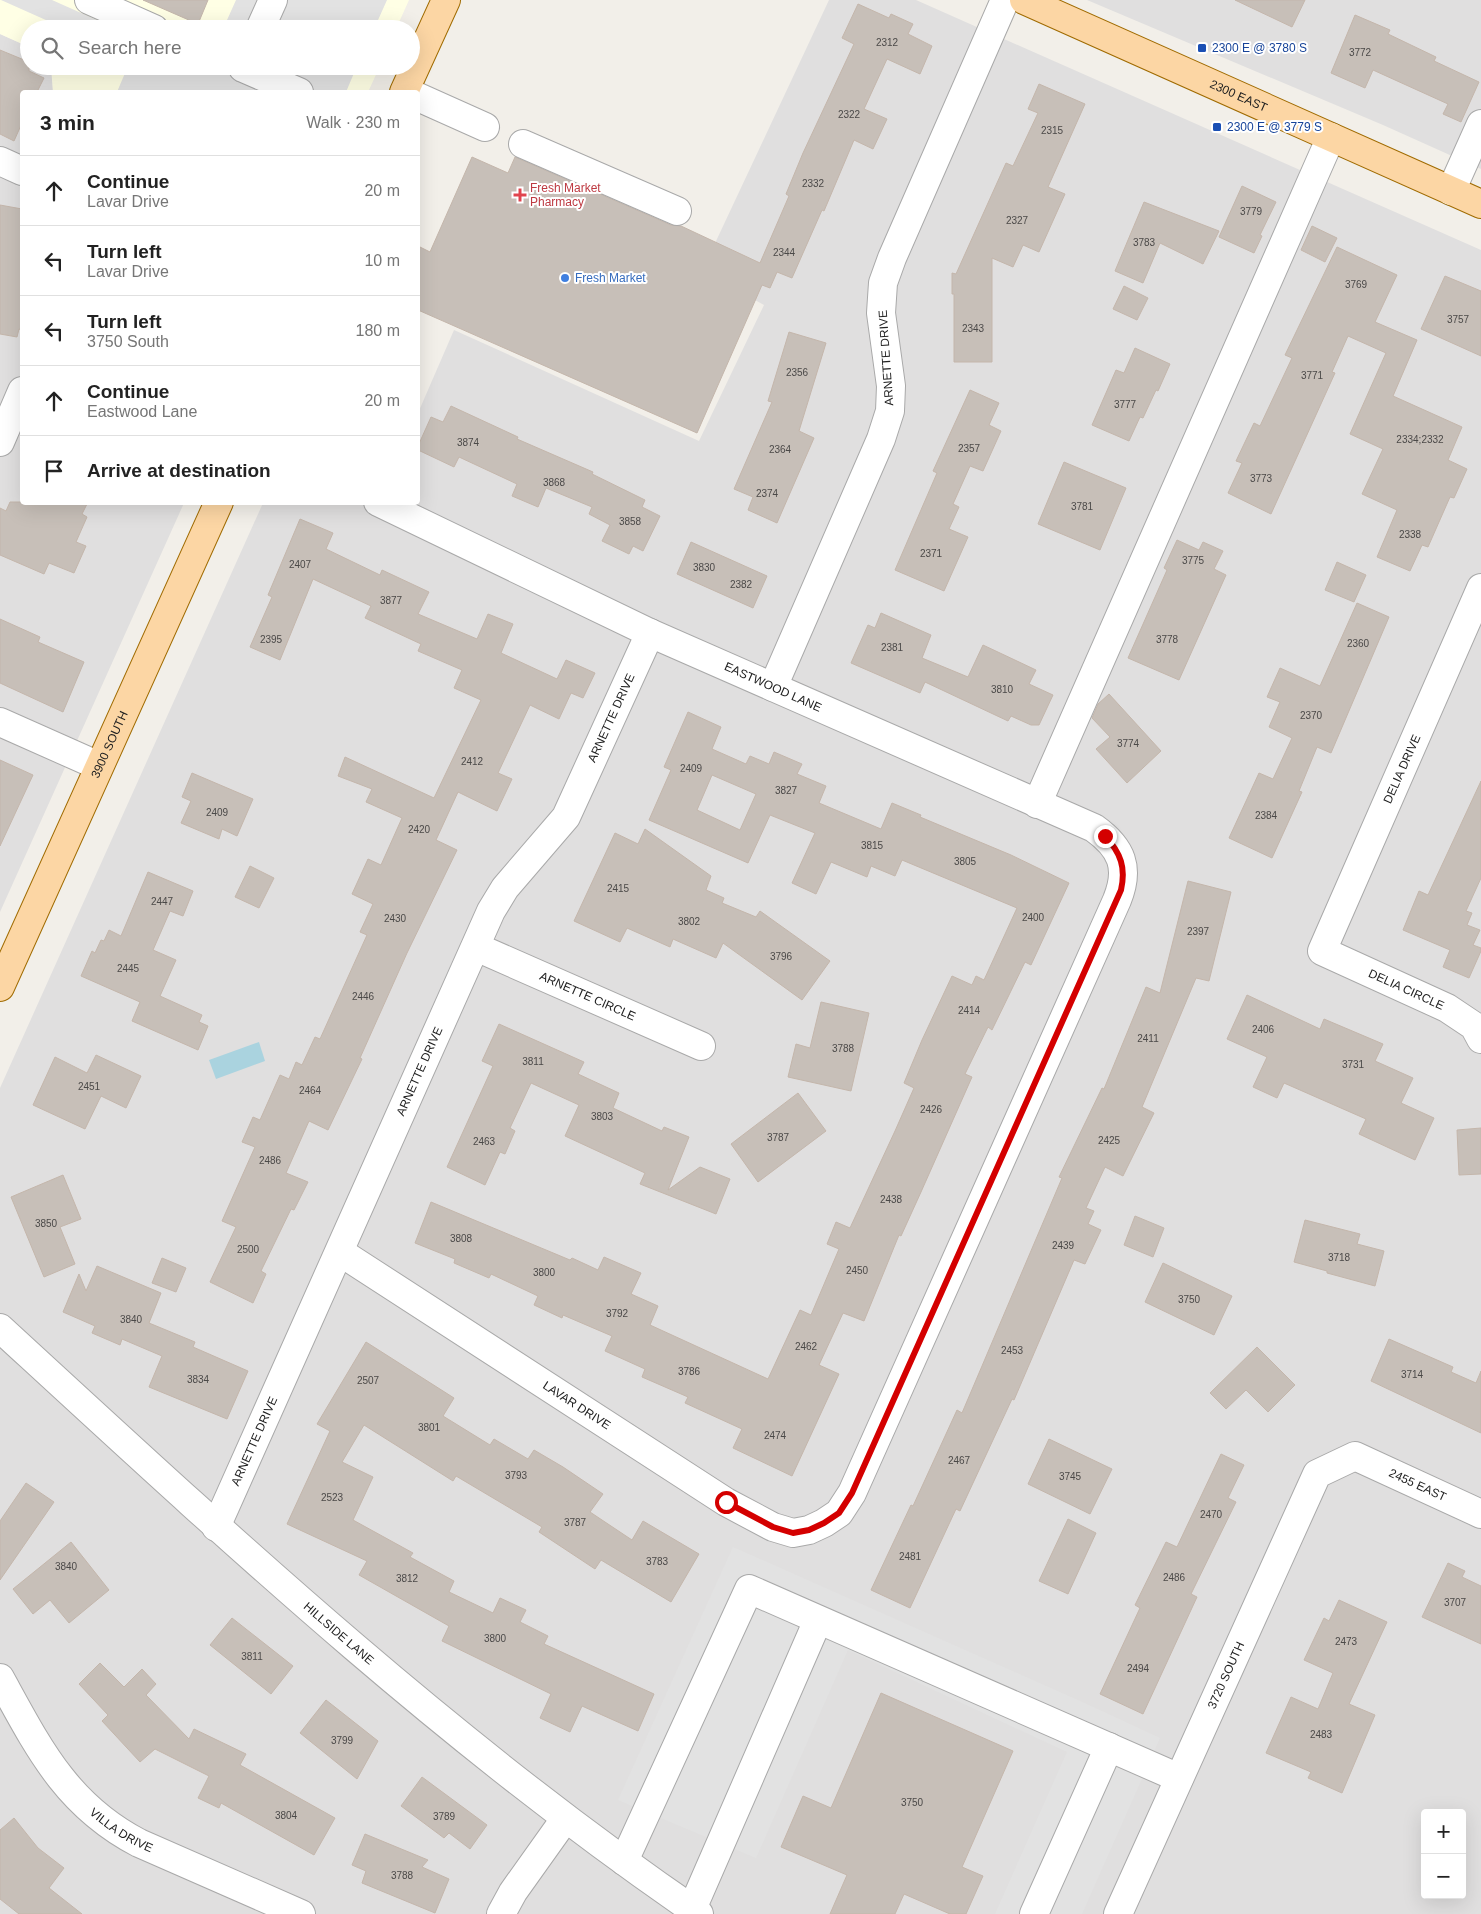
<!DOCTYPE html>
<meta charset="utf-8">
<style>
:root{--surface:#fff;--page:#f6f6f6;--text:#222;--muted:#767676;--line:#e0e0e0}
body{margin:0;font-family:Helvetica,sans-serif;background:var(--page);color:var(--text)}
.controls{position:absolute;right:15px;bottom:15px;display:grid;overflow:hidden;border-radius:5px;box-shadow:0 5px 20px #0002}
.controls button{width:45px;height:45px;display:grid;place-items:center;padding:0;border:0;border-bottom:1px solid var(--line);background:var(--surface);color:var(--text);font:25px sans-serif}
.stop{position:absolute;width:15px;height:15px;margin:-11px;border:4px solid #d40000;border-radius:50%;background:#fff}
.stop.end{background:#d40000;border-color:#fff;box-shadow:0 1px 5px #0008}
.list{margin:0;padding:0;list-style:none}
h2{display:flex;justify-content:space-between;align-items:center;height:65px;margin:0;padding:0 20px;font-size:21px}
h2 small{font-size:16px;font-weight:400;color:var(--muted)}
.list li{display:grid;grid-template-columns:32px 1fr auto;gap:15px;align-items:center;box-sizing:border-box;height:70px;padding:0 20px;border-top:1px solid var(--line)}
.list b{display:block;font-size:19px;white-space:nowrap}
.list p{margin:0;font-size:16px;white-space:nowrap;color:var(--muted)}
.list em{font-size:16px;font-style:normal;color:var(--muted)}
.icon{flex:none;width:28px;height:28px;fill:none;stroke:currentColor;stroke-width:2;stroke-linecap:round;stroke-linejoin:round}
.map{position:relative;flex:none;width:1481px;height:1914px;overflow:hidden}
.search{position:absolute;background:var(--surface);box-shadow:0 5px 20px #0002;left:20px;top:20px;width:400px;height:55px;display:flex;align-items:center;gap:12px;box-sizing:border-box;padding:0 18px;border-radius:28px;color:var(--muted);font-size:19px}
.panel{position:absolute;background:var(--surface);box-shadow:0 5px 20px #0002;left:20px;top:90px;width:400px;height:415px;border-radius:5px}
.map>svg:first-child{display:block}
.residential{fill:#e0dfdf;fill-rule:evenodd}
.education{fill:#ffffe5}
.parking{fill:#e2e2e2}
.water{fill:#aad3df}
.building{fill:#c7bfb8;stroke:#c4b6ab;fill-rule:evenodd}
.lines{fill:none;stroke-linecap:round;stroke-linejoin:round}
.minor-casing{stroke:#a9a9a9;stroke-width:30}
.major-casing{stroke:#a06b00;stroke-width:30}
.minor{stroke:#fff;stroke-width:28}
.major{stroke:#fcd6a4;stroke-width:28}
.route{stroke:#d40000;stroke-width:6}
.transit-dot{fill:#1a4fb4;stroke:#fff;stroke-width:2}
.health-dot{fill:#e0444e;stroke:#fff;stroke-width:2}
.shop-dot{fill:#3f7fe0;stroke:#fff;stroke-width:2}
.labels{text-anchor:middle;dominant-baseline:central;stroke-width:4;stroke-linejoin:round;paint-order:stroke}
.number-label{font-size:10px;fill:#4b4948}
.transit-label{font-size:12px;fill:#164399;stroke:#fff;text-anchor:start}
.street-label{font-size:12px;fill:#222;stroke:#fff}
.health-label{font-size:12px;fill:#be3a42;stroke:#fff;text-anchor:start}
.shop-label{font-size:12px;fill:#366cbe;stroke:#fff;text-anchor:start}
</style>
<div class="map">
<svg width="1481" height="1914" viewBox="0 0 1481 1914">
<rect width="100%" height="100%" fill="#f2efe9"/>
<path class="residential" d="M829,0H916L1481,250V1914H0V1088L263,503L418,502V413L454,330L699,441L764,305L702,271ZM1425,1813H1462V1895H1425Z
M1087,0H1481V169L1383,125Z
M0,34L29,47V66H51L53,92H22V502L184,503L0,912Z"/>
<path class="education" d="M0,0H409L396,29H29V47L0,34Z
M51,66H380L368,92H53Z"/>
<path class="parking" d="M1,0H52L117,29H66Z
M236,0H387L374,29H223Z
M128,66H202L206,68V66H357L346,92H117Z
M733,1547L1089,1705L1160,1738L1082,1914H995L1067,1752L848,1650L756,1858L618,1800Z"/>
<path class="water" d="M259,1042L265,1061L216,1079L209,1060Z"/>
<path class="building" d="M143,0H208L198,24Z
M1235,0H1305L1292,27Z
M858,4L889,18L891,14L913,24L908,34L932,46L920,74L887,59L864,109L887,119L873,149L854,140L824,211L822,210L792,278L777,272L770,288L762,285L697,433L418,310V246L430,252L472,157L508,173L515,157L671,225L681,226L760,263L789,196L786,194L803,153L854,44L842,38Z
M1355,15L1390,30L1388,34L1436,57L1434,61L1479,82L1461,122L1443,114L1448,104L1373,70L1365,88L1331,73Z
M0,50L29,62V71L44,78L37,92H22V123L14,141L0,134Z
M1039,84L1085,104L1048,187L1065,194L1039,252L1023,245L1013,267L992,258V362H954V294H952V273L956,274L1006,163L1013,166L1038,113L1028,109Z
M1242,186L1276,202L1260,235L1262,236L1254,253L1219,237Z
M1144,202L1219,231L1203,264L1160,243L1143,283L1115,271Z
M0,205L22,209V330L19,329L17,337L0,334Z
M1312,226L1337,238L1325,262L1301,250Z
M1337,247L1397,275L1375,322L1417,340L1393,396L1462,427L1448,460L1467,469L1454,498L1450,497L1428,547L1422,545L1410,571L1377,557L1397,510L1362,494L1383,449L1350,434L1386,353L1348,336L1332,372L1335,373L1271,514L1228,493L1242,463L1236,461L1254,423L1260,426L1292,358L1285,355Z
M1445,276L1481,291V356L1421,329Z
M1124,286L1148,298L1137,320L1113,309Z
M789,332L826,343L799,431L814,438L777,523L748,510L753,497L734,489L772,402L768,401Z
M1135,348L1170,364L1158,391L1156,390L1143,418L1140,417L1129,441L1092,425L1116,370L1124,373Z
M970,390L999,403L989,425L1001,431L983,471L970,466L953,504L959,507L949,529L968,537L944,591L895,570L937,473L933,471Z
M451,406L518,437L517,439L593,472L592,474L645,500L642,507L660,516L643,551L633,546L629,554L602,541L610,525L589,514L592,507L546,488L538,507L512,496L517,484L459,457L454,467L418,450V446L431,417L443,422Z
M1064,462L1126,488L1100,550L1038,524Z
M10,502H88L82,514L87,517L76,542L86,546L74,573L49,563L44,574L0,555V508L6,511Z
M300,519L333,533L326,549L380,575L382,570L429,592L418,614L477,639L488,614L513,624L501,653L557,679L566,660L595,673L583,698L571,693L559,719L530,705L498,773L512,779L497,811L458,792L436,840L457,850L407,953L360,1058L362,1059L328,1130L309,1121L286,1173L308,1182L294,1210L291,1209L261,1271L266,1274L253,1303L210,1282L236,1227L222,1221L255,1147L242,1142L253,1117L260,1120L280,1075L289,1079L296,1062L302,1065L315,1037L320,1039L367,935L360,932L373,904L352,894L368,859L381,865L402,818L366,802L372,789L338,776L345,757L434,798L481,700L454,688L462,670L418,651L421,644L365,618L371,606L313,579L280,660L250,647L272,597L268,595Z
M1177,540L1199,550L1203,542L1223,551L1214,569L1226,575L1179,680L1128,658L1167,570L1164,568Z
M691,542L767,576L753,608L677,574Z
M1337,562L1366,575L1354,602L1325,590Z
M1357,603L1389,617L1331,753L1317,747L1299,791L1302,792L1272,858L1229,838L1259,773L1273,779L1292,738L1269,727L1280,702L1267,697L1280,668L1320,686Z
M881,613L931,635L922,658L968,677L983,645L1036,670L1029,684L1053,695L1039,725H1031L1011,716L1008,721L925,682L920,693L851,663L868,625L875,628Z
M0,619L40,637L38,642L84,662L63,712L0,683Z
M1109,694L1161,751L1127,783L1096,749L1110,737L1092,718L1098,704Z
M688,712L721,727L712,749L746,764L750,756L769,764L774,752L802,764L797,774L826,786L819,803L881,829L892,803L921,815L920,817L1011,855L1069,883L1031,965L1025,962L992,1030L988,1027L965,1074L972,1077L921,1192L901,1236L899,1235L864,1321L843,1313L819,1365L839,1374L792,1476L733,1448L742,1429L685,1403L688,1397L642,1377L645,1369L605,1351L612,1336L563,1315L562,1318L534,1305L538,1296L491,1274L489,1278L454,1263L455,1259L415,1243L431,1202L570,1260L572,1258L598,1270L604,1257L641,1273L631,1294L658,1306L650,1325L768,1379L800,1310L811,1315L839,1249L827,1244L836,1222L850,1228L895,1131L914,1088L904,1083L922,1040L952,976L972,985L976,976L984,980L1017,908L902,860L895,876L871,866L867,877L831,862L816,894L792,883L815,833L770,815L748,863L649,820L671,770L664,767ZM712,775L756,794L740,830L697,810Z
M0,760L33,775L0,846Z
M192,773L253,799L237,836L222,829L219,839L181,823L191,801L182,797Z
M1481,781V878L1466,911L1472,913L1467,925L1480,930L1473,945L1481,948V951L1469,978L1443,967L1450,950L1403,930L1419,891L1428,895Z
M645,829L711,876L706,890L724,898L722,903L756,917L760,911L830,961L802,1000L723,943L716,958L673,939L670,947L627,928L620,942L574,921L615,833L638,844Z
M250,866L274,878L259,908L235,897Z
M148,872L193,891L183,916L170,911L153,950L176,960L160,996L202,1015L199,1022L208,1026L198,1050L132,1021L140,1002L81,976L92,951L95,953L101,940L104,941L109,930L121,936Z
M1188,881L1231,892L1209,981L1196,978L1142,1107L1154,1113L1123,1176L1105,1167L1086,1208L1094,1211L1088,1224L1101,1230L1085,1264L1074,1260L1014,1400L1012,1399L960,1511L956,1509L910,1608L871,1590L911,1505L913,1506L957,1410L962,1413L1062,1178L1059,1177L1102,1088L1104,1089L1146,987L1160,993Z
M1247,995L1320,1029L1324,1019L1383,1044L1375,1061L1413,1078L1401,1103L1434,1118L1415,1160L1359,1134L1366,1119L1284,1083L1277,1098L1253,1087L1267,1057L1227,1039Z
M821,1002L869,1013L851,1091L788,1077L796,1044L810,1048Z
M499,1024L584,1062L578,1074L619,1093L613,1108L662,1131L664,1127L689,1137L668,1190L700,1167L730,1179L716,1214L640,1184L645,1173L565,1136L579,1105L531,1083L510,1128L515,1131L505,1154L500,1152L485,1185L447,1167L493,1066L482,1061Z
M96,1055L141,1076L126,1108L101,1096L85,1129L33,1105L55,1057L87,1073Z
M798,1093L826,1131L758,1182L731,1144Z
M1481,1128V1174L1459,1175L1457,1130Z
M63,1175L81,1219L60,1227L75,1264L44,1277L11,1197Z
M1135,1216L1164,1228L1153,1257L1124,1245Z
M1305,1220L1360,1234L1357,1244L1384,1251L1375,1286L1327,1273V1271L1294,1262Z
M162,1258L186,1268L176,1292L152,1283Z
M1163,1263L1232,1296L1214,1335L1145,1302Z
M97,1266L161,1293L149,1323L195,1342L193,1347L248,1371L227,1419L149,1387L162,1356L122,1339L120,1345L92,1333L95,1326L63,1312L79,1274L86,1291Z
M1389,1339L1453,1367L1451,1372L1476,1383L1481,1371V1433L1371,1381Z
M366,1342L454,1398L443,1416L490,1445L494,1439L528,1459L534,1450L563,1467L603,1494L590,1512L632,1540L643,1521L699,1554L671,1602L601,1560L595,1569L539,1532L542,1527L456,1476L453,1481L364,1425L342,1462L373,1477L353,1520L413,1553L410,1557L454,1581L449,1592L493,1613L500,1598L526,1610L520,1622L548,1636L544,1644L654,1694L638,1731L582,1706L570,1732L540,1718L551,1694L442,1641L449,1626L359,1575L367,1561L287,1524L330,1431L317,1424Z
M1257,1347L1295,1385L1268,1412L1246,1390L1226,1409L1210,1393Z
M1049,1439L1112,1469L1090,1514L1028,1484Z
M1221,1454L1244,1465L1228,1498L1236,1502L1191,1594L1197,1597L1143,1714L1100,1694L1140,1608L1135,1605L1166,1542L1177,1547Z
M26,1483L54,1502L0,1580V1521Z
M1068,1519L1096,1533L1068,1594L1039,1581Z
M71,1542L109,1590L69,1623L50,1600L33,1614L13,1589Z
M1448,1563L1465,1571L1462,1577L1481,1586V1644L1422,1617Z
M1339,1600L1387,1622L1349,1704L1375,1715L1342,1793L1308,1778L1311,1772L1266,1753L1291,1697L1318,1709L1333,1673L1304,1660L1324,1618L1329,1621Z
M232,1618L293,1666L271,1694L210,1645Z
M100,1663L124,1687L142,1669L156,1684L146,1695L189,1739L194,1729L246,1754L240,1765L335,1818L314,1855L221,1803L219,1808L198,1798L209,1776L155,1749L140,1762L102,1721L108,1715L79,1684Z
M881,1693L1013,1751L962,1867L983,1876L966,1914H950L904,1894L895,1914H830L847,1875L781,1847L803,1796L831,1808Z
M326,1700L378,1741L357,1779L300,1733Z
M422,1777L487,1825L470,1849L449,1833L444,1838L401,1806Z
M14,1818L38,1848L64,1868L49,1888L82,1914H19L0,1899V1830Z
M365,1834L428,1860L422,1867L449,1879L435,1913L362,1883L366,1871L352,1865Z"/>
<g class="lines">
<defs>
<g id="minor">
<path d="M89,0L154,29"/>
<path d="M260,29L273,0"/>
<path d="M244,66L243,68L299,92"/>
<path d="M418,97L485,127"/>
<path d="M523,144L677,211"/>
<path d="M0,161L22,171"/>
<path d="M1451,191L1481,124"/>
<path d="M0,442L22,391"/>
<path id="s1" d="M1481,588L1322,951L1447,1008L1474,1026L1481,1039"/>
<path d="M773,687L881,439L890,411L891,386L881,313L883,283L892,258L1005,0"/>
<path d="M0,722L99,766"/>
<path d="M1037,804L1331,137"/>
<path id="s2" d="M476,947L701,1046"/>
<path id="s3" d="M340,1252L726,1502L773,1527L793,1533L809,1530L824,1523L839,1513L852,1493L1117,900C1130,868 1122,848 1094,828L650,633L378,502"/>
<path id="s4" d="M0,1328C224,1534 447,1742 699,1914"/>
<path id="s5" d="M216,1527L491,911L505,888L566,817L650,633"/>
<path id="s6" d="M0,1678C38,1747 66,1805 139,1843L301,1914"/>
<path d="M624,1861L749,1589L1179,1778"/>
<path d="M692,1909L818,1620"/>
<path d="M501,1914L513,1892L565,1819"/>
<path d="M1034,1914L1109,1747"/>
<path id="s7" d="M1118,1914L1317,1474L1355,1456L1481,1514"/>
</g>
<g id="major">
<path id="s8" d="M1024,0L1481,204"/>
<path d="M404,92L446,0"/>
<path id="s9" d="M0,987L219,502"/>
</g>
</defs>
<use href="#minor" class="minor-casing"/>
<use href="#major" class="major-casing"/>
<use href="#minor" class="minor"/>
<use href="#major" class="major"/>
</g>
<g class="lines">
<path class="route" d="M726,1502L773,1527L793,1533L809,1530L824,1523L839,1513L852,1493L1121,890C1126,868 1121,853 1105,836"/>
</g>
<g class="transit-dot">
<rect x="1197" y="43" width="10" height="10" rx="2.5"/>
<rect x="1212" y="122" width="10" height="10" rx="2.5"/>
</g>
<path class="health-dot" d="M517.5 187.5h5v5h5v5h-5v5h-5v-5h-5v-5h5z"/>
<circle class="shop-dot" cx="565" cy="278" r="5"/>
<g class="labels">
<g class="number-label">
<text x="887" y="42">2312</text>
<text x="1360" y="52">3772</text>
<text x="849" y="114">2322</text>
<text x="1052" y="130">2315</text>
<text x="813" y="183">2332</text>
<text x="1251" y="211">3779</text>
<text x="1017" y="220">2327</text>
<text x="1144" y="242">3783</text>
<text x="784" y="252">2344</text>
<text x="1356" y="284">3769</text>
<text x="1458" y="319">3757</text>
<text x="973" y="328">2343</text>
<text x="797" y="372">2356</text>
<text x="1312" y="375">3771</text>
<text x="1125" y="404">3777</text>
<text x="1420" y="439">2334;2332</text>
<text x="468" y="442">3874</text>
<text x="969" y="448">2357</text>
<text x="780" y="449">2364</text>
<text x="1261" y="478">3773</text>
<text x="554" y="482">3868</text>
<text x="767" y="493">2374</text>
<text x="1082" y="506">3781</text>
<text x="630" y="521">3858</text>
<text x="1410" y="534">2338</text>
<text x="931" y="553">2371</text>
<text x="1193" y="560">3775</text>
<text x="300" y="564">2407</text>
<text x="704" y="567">3830</text>
<text x="741" y="584">2382</text>
<text x="391" y="600">3877</text>
<text x="271" y="639">2395</text>
<text x="1167" y="639">3778</text>
<text x="1358" y="643">2360</text>
<text x="892" y="647">2381</text>
<text x="1002" y="689">3810</text>
<text x="1311" y="715">2370</text>
<text x="1128" y="743">3774</text>
<text x="472" y="761">2412</text>
<text x="691" y="768">2409</text>
<text x="786" y="790">3827</text>
<text x="217" y="812">2409</text>
<text x="1266" y="815">2384</text>
<text x="419" y="829">2420</text>
<text x="872" y="845">3815</text>
<text x="965" y="861">3805</text>
<text x="618" y="888">2415</text>
<text x="162" y="901">2447</text>
<text x="1033" y="917">2400</text>
<text x="395" y="918">2430</text>
<text x="689" y="921">3802</text>
<text x="1198" y="931">2397</text>
<text x="781" y="956">3796</text>
<text x="128" y="968">2445</text>
<text x="363" y="996">2446</text>
<text x="969" y="1010">2414</text>
<text x="1263" y="1029">2406</text>
<text x="1148" y="1038">2411</text>
<text x="843" y="1048">3788</text>
<text x="533" y="1061">3811</text>
<text x="1353" y="1064">3731</text>
<text x="89" y="1086">2451</text>
<text x="310" y="1090">2464</text>
<text x="931" y="1109">2426</text>
<text x="602" y="1116">3803</text>
<text x="778" y="1137">3787</text>
<text x="1109" y="1140">2425</text>
<text x="484" y="1141">2463</text>
<text x="270" y="1160">2486</text>
<text x="891" y="1199">2438</text>
<text x="46" y="1223">3850</text>
<text x="461" y="1238">3808</text>
<text x="1063" y="1245">2439</text>
<text x="248" y="1249">2500</text>
<text x="1339" y="1257">3718</text>
<text x="857" y="1270">2450</text>
<text x="544" y="1272">3800</text>
<text x="1189" y="1299">3750</text>
<text x="617" y="1313">3792</text>
<text x="131" y="1319">3840</text>
<text x="806" y="1346">2462</text>
<text x="1012" y="1350">2453</text>
<text x="689" y="1371">3786</text>
<text x="1412" y="1374">3714</text>
<text x="198" y="1379">3834</text>
<text x="368" y="1380">2507</text>
<text x="429" y="1427">3801</text>
<text x="775" y="1435">2474</text>
<text x="959" y="1460">2467</text>
<text x="516" y="1475">3793</text>
<text x="1070" y="1476">3745</text>
<text x="332" y="1497">2523</text>
<text x="1211" y="1514">2470</text>
<text x="575" y="1522">3787</text>
<text x="910" y="1556">2481</text>
<text x="657" y="1561">3783</text>
<text x="66" y="1566">3840</text>
<text x="1174" y="1577">2486</text>
<text x="407" y="1578">3812</text>
<text x="1455" y="1602">3707</text>
<text x="495" y="1638">3800</text>
<text x="1346" y="1641">2473</text>
<text x="252" y="1656">3811</text>
<text x="1138" y="1668">2494</text>
<text x="1321" y="1734">2483</text>
<text x="342" y="1740">3799</text>
<text x="912" y="1802">3750</text>
<text x="286" y="1815">3804</text>
<text x="444" y="1816">3789</text>
<text x="402" y="1875">3788</text>
</g>
<g class="transit-label">
<text x="1212" y="48">2300 E @ 3780 S</text>
<text x="1227" y="127">2300 E @ 3779 S</text>
</g>
<g class="street-label">
<text stroke="none"><textPath href="#s8" startOffset="235">2300 EAST</textPath></text>
<text transform="translate(886 358) rotate(-94)">ARNETTE DRIVE</text>
<text transform="translate(773 687) rotate(24)">EASTWOOD LANE</text>
<text stroke="none"><textPath href="#s5" startOffset="904">ARNETTE DRIVE</textPath></text>
<text stroke="none"><textPath href="#s9" startOffset="266">3900 SOUTH</textPath></text>
<text transform="translate(1402 769) rotate(-66)">DELIA DRIVE</text>
<text stroke="none"><textPath href="#s1" startOffset="489">DELIA CIRCLE</textPath></text>
<text stroke="none"><textPath href="#s2" startOffset="122">ARNETTE CIRCLE</textPath></text>
<text stroke="none"><textPath href="#s5" startOffset="499">ARNETTE DRIVE</textPath></text>
<text stroke="none"><textPath href="#s3" startOffset="282">LAVAR DRIVE</textPath></text>
<text stroke="none"><textPath href="#s5" startOffset="94">ARNETTE DRIVE</textPath></text>
<text stroke="none"><textPath href="#s7" startOffset="594">2455 EAST</textPath></text>
<text stroke="none"><textPath href="#s4" startOffset="456">HILLSIDE LANE</textPath></text>
<text stroke="none"><textPath href="#s7" startOffset="262">3720 SOUTH</textPath></text>
<text stroke="none"><textPath href="#s6" startOffset="198">VILLA DRIVE</textPath></text>
</g>
<g class="health-label">
<text x="530" y="188">Fresh Market<tspan x="530" dy="14">Pharmacy</tspan></text>
</g>
<g class="shop-label">
<text x="575" y="278">Fresh Market</text>
</g>
</g>
</svg>
<div class="controls">
<button>+</button>
<button>−</button>
</div>
<div class="stop" style="left:726px;top:1502px"></div>
<div class="stop end" style="left:1105px;top:836px"></div>
<div class="search"><svg class="icon" aria-label="search" viewBox="0 0 24 24"><circle cx="10" cy="10" r="6"/><path d="M15 15l6 6"/></svg>Search here</div>
<section class="panel">
<h2>3 min<small>Walk · 230 m</small></h2>
<ul class="list">
<li><svg class="icon" aria-label="ahead" viewBox="0 0 24 24"><path d="M12 20V5M6 11l6-6 6 6"/></svg><div><b>Continue</b><p>Lavar Drive</p></div><em>20 m</em></li>
<li><svg class="icon" aria-label="left" viewBox="0 0 24 24"><path d="M17 20v-9H6M10 6l-5 5 5 5"/></svg><div><b>Turn left</b><p>Lavar Drive</p></div><em>10 m</em></li>
<li><svg class="icon" aria-label="left" viewBox="0 0 24 24"><path d="M17 20v-9H6M10 6l-5 5 5 5"/></svg><div><b>Turn left</b><p>3750 South</p></div><em>180 m</em></li>
<li><svg class="icon" aria-label="ahead" viewBox="0 0 24 24"><path d="M12 20V5M6 11l6-6 6 6"/></svg><div><b>Continue</b><p>Eastwood Lane</p></div><em>20 m</em></li>
<li><svg class="icon" aria-label="arrive" viewBox="0 0 24 24"><path d="M6 21V4h12l-3 4 3 4H6"/></svg><div><b>Arrive at destination</b></div></li>
</ul>
</section>
</div>
